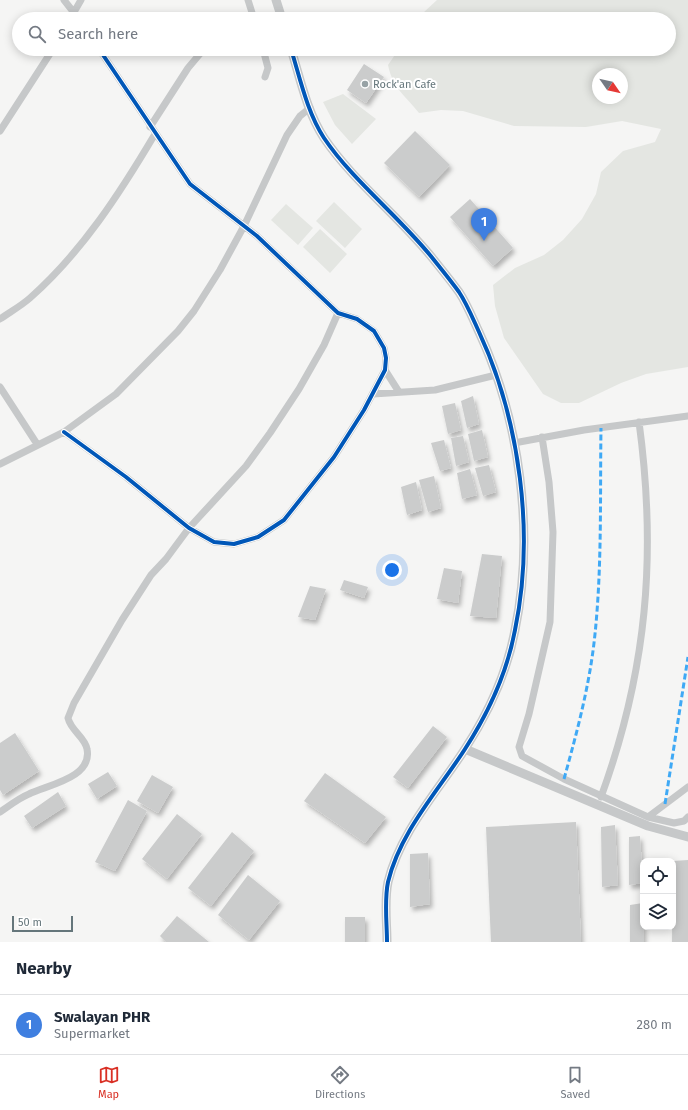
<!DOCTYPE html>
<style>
:root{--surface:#fff;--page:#f2f2f3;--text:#1f2937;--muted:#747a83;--line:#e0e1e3;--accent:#d93025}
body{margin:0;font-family:"Fira Sans",sans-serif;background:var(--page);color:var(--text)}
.controls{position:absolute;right:12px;bottom:12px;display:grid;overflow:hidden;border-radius:8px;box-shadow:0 2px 10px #0003}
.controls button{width:36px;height:36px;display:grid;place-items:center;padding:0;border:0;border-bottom:1px solid var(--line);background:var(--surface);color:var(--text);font:20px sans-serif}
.compass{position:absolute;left:592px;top:68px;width:36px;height:36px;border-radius:50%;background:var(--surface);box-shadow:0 2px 10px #0003;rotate:124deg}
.scale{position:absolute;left:12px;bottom:10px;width:61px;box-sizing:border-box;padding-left:4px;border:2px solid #65767b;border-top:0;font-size:11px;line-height:14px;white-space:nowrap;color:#65767b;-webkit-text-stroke:3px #fff;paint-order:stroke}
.you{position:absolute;left:392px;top:570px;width:14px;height:14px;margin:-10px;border:3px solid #fff;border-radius:50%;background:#1a73e8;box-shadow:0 0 0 6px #1a73e833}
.badge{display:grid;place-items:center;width:26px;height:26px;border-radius:50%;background:var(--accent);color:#fff;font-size:13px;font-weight:700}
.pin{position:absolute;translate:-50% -33px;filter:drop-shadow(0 1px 2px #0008)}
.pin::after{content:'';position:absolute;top:21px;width:14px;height:12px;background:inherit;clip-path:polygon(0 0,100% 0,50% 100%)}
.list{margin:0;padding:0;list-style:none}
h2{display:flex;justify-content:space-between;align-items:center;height:52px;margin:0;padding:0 16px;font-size:17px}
h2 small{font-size:13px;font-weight:400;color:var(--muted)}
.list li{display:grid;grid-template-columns:26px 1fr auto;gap:12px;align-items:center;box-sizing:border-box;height:60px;padding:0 16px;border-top:1px solid var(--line)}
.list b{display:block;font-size:15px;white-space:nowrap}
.list p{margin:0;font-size:13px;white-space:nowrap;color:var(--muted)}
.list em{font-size:13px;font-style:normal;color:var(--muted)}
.icon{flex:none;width:22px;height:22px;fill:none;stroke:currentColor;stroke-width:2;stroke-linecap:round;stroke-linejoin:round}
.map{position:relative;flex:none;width:688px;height:942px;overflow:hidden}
.search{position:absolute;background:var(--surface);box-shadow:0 2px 10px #0003;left:12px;right:12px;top:12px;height:44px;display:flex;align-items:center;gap:10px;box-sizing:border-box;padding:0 14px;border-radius:22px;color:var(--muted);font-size:15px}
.sheet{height:112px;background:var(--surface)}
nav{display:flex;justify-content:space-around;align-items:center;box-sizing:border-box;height:56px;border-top:1px solid var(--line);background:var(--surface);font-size:11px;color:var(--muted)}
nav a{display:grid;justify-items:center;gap:2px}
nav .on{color:var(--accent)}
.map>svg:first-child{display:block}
.green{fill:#e4e6e2;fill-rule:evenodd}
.building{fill:#cbcccc;filter:url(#shadow)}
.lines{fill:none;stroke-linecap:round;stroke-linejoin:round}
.minor{stroke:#c6c8c9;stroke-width:7}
.tertiary{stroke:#c6c8c9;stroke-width:9}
.quiet{stroke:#3fa9f5;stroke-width:3;stroke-dasharray:6 3;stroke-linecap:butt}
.cycleway-casing{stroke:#fff;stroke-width:6}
.cycleway{stroke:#0057b8;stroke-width:4}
.poi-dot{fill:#97a2a5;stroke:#fff;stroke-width:1.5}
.labels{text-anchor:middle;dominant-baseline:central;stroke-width:4;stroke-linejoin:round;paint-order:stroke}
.poi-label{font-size:11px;fill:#65767b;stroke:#fff;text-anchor:start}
</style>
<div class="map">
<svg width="688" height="942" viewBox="0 0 688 942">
<defs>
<filter id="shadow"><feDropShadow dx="2.5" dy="4" stdDeviation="2" flood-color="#0004"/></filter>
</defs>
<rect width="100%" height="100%" fill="#f5f5f4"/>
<path class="green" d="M437,0H688V367L646,374L621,383L579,403H561L543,394L504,338L495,306L493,285L515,268L544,255L563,240L582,219L596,194L601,172L623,151L655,142L661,129L622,121L586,127L514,126L463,111L441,110L419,113C405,95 393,89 388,65L399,49H669V19H419L424,12ZM598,74H622V98H598Z
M343,94L376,119L352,144L335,125L323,102Z
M334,202L362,229L345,248L316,221Z
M286,204L313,228L298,245L271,220Z
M320,229L347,254L330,273L303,247Z"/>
<path class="building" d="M364,64L384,77L366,103L347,90Z
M415,131L450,165L419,197L384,163Z
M470,199L513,248L493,266L450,217Z
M473,396L479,424L467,428L461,401Z
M455,403L461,430L448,434L442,406Z
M482,430L488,457L474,461L468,434Z
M463,436L469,462L456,466L451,438Z
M444,440L451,468L440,471L431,443Z
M489,465L496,492L483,496L475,468Z
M470,469L477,495L462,499L457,473Z
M434,476L441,508L428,512L419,480Z
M416,482L422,510L407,515L401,487Z
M482,554L502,556L496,618L470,616Z
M444,568L462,571L458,603L437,599Z
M344,580L368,587L364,598L340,590Z
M310,586L326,589L315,620L298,617Z
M433,726L447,737L408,788L393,777Z
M15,733L39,771L3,795L0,790V743Z
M108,772L117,786L97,799L88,784Z
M325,773L386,817L365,843L304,801Z
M152,775L173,787L158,813L137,801Z
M58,792L66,806L32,828L24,816Z
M128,800L147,811L115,871L95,862Z
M177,814L202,834L167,879L142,859Z
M576,822L581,942H491L486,827Z
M615,825L618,885L602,887L601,827Z
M232,832L254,851L211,906L188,888Z
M640,836L643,883L629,885V837Z
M428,853L430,904L410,907V854Z
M688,860V942H672L673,861Z
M248,875L280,901L249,940L218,915Z
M643,903L644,942H630V905Z
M177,916L209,942H166L160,936Z
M345,917H365V942H345Z"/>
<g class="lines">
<path class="minor" d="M64,0L79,19
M248,0L254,19
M70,19L81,0
M239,19L252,14
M263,49L268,68L265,77
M150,127L188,68L204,49
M0,131L53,49
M0,319C10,312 21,306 30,298C82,252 120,193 155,134
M385,370L399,392
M0,387L37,444
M373,394L435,390L496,375
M64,432L126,477L189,528L214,542L234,544L258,537L284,520L334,457L364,410L385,370L386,358L384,348L374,331L357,319L338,313L257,236L190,184L99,49
M542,437L549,482L553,532L550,622L529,714L519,747L522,756L564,779L648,817L674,823L684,821L688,817
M514,443L584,430L688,416
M0,464L64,432L116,394L178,331L194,311L220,270L244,226L287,135L300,116L310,108
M601,797C647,671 657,555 639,422
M0,812C9,806 19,798 29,794C47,785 93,778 87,749C85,737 71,731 68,718L74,703L122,620L151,575L166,559L189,528L246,466L270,433L299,389L324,345L338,313
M648,817L688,787"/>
<path class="tertiary" d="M276,0L282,19
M291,49C300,78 307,112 324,138C353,181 401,218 434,260C442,270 451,281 459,292C467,304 473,319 479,332C520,420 535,534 515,630C507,673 489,712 465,749C438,791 400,832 388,882C384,901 387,923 387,942
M465,749L648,826L688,837"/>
<path class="quiet" d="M564,779C577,732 590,684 595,634C602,566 600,496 601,428
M665,804L688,657"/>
<defs>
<path id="cycleway" d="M291,49C300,78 307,112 324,138C353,181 401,218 434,260C442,270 451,281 459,292C467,304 473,319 479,332C520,420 535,534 515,630C507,673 489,712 465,749C438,791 400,832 388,882C384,901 387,923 387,942
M64,432L126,477L189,528L214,542L234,544L258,537L284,520L334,457L364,410L385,370L386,358L384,348L374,331L357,319L338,313L257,236L190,184L99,49"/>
</defs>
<use href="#cycleway" class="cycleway-casing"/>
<use href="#cycleway" class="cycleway"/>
</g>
<circle class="poi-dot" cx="365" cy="84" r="4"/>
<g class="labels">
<g class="poi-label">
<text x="373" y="84">Rock'an Cafe</text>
</g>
</g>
</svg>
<div class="controls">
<button><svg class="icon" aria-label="locate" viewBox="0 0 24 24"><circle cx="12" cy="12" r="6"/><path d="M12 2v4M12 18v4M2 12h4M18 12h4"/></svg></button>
<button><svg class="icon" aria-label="layers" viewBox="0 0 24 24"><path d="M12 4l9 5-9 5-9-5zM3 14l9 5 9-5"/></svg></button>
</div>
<svg class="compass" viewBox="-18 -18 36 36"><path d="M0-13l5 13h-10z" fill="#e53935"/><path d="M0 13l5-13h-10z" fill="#747a83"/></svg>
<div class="scale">50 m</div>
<div class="you"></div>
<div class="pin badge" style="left:484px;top:241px;background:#3f7fe0">1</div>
<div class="search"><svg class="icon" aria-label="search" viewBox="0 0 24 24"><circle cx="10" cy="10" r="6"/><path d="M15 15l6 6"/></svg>Search here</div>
</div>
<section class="sheet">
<h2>Nearby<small></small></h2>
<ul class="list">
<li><span class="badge" style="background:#3f7fe0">1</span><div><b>Swalayan PHR</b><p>Supermarket</p></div><em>280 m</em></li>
</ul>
</section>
<nav>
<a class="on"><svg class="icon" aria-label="map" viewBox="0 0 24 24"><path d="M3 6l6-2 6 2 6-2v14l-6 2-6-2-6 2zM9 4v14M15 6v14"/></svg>Map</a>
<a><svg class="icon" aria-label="directions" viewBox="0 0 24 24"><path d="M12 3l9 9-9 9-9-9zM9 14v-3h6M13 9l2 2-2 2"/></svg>Directions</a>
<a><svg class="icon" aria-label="saved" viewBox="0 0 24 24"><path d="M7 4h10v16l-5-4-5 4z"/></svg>Saved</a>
</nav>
